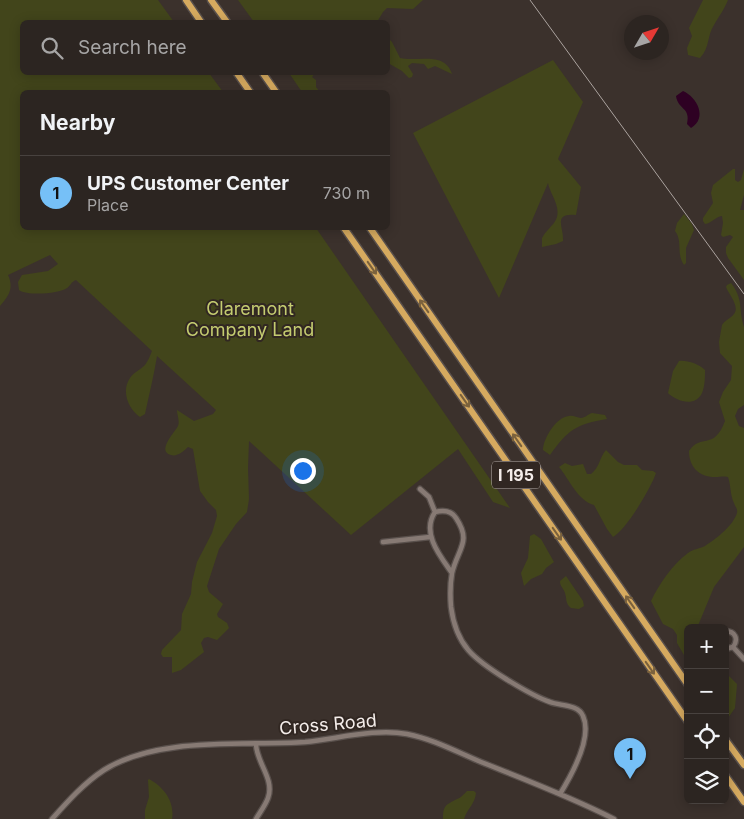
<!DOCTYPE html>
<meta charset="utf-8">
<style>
:root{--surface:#2c2521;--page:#38312e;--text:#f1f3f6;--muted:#a6a5a5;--line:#48423f;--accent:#76c0f7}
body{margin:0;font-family:Inter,sans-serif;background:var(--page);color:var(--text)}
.controls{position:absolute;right:15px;bottom:15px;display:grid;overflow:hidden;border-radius:8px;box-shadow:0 2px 12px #0003}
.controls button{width:45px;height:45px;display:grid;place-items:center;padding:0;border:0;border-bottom:1px solid var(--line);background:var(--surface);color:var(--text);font:25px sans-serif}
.compass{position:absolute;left:624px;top:15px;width:45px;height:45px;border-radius:50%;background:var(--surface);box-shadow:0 2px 12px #0003;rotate:51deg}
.you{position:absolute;left:302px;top:470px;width:18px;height:18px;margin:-12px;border:4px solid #fff;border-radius:50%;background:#1a73e8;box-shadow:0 0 0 8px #1a73e833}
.badge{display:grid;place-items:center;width:32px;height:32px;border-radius:50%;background:var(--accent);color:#111;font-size:16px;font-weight:700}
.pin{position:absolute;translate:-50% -41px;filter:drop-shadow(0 1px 2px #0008)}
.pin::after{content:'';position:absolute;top:26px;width:18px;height:15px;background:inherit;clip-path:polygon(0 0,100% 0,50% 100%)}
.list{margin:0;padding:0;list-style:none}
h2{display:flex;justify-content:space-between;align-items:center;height:65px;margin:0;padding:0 20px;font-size:21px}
h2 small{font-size:16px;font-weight:400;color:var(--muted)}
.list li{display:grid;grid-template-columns:32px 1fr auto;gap:15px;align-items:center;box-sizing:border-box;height:75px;padding:0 20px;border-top:1px solid var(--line)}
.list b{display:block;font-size:19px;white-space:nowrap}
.list p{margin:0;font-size:16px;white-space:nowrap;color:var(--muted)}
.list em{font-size:16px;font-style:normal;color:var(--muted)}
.icon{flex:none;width:28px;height:28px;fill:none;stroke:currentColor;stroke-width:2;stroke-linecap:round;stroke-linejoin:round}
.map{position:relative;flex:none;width:744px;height:819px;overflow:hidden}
.search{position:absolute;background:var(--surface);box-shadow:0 2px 12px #0003;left:20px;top:20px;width:370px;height:55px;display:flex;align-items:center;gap:12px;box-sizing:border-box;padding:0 18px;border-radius:8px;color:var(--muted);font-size:19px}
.panel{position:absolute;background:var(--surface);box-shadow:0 2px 12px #0003;left:20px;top:90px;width:370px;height:140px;border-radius:8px}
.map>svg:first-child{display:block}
.green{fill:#42451b}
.water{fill:#2e0123}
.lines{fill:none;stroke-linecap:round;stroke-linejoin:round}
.minor-casing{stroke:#59504c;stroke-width:7}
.highway-casing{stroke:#59504c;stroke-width:9}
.minor{stroke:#877a74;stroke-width:4.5}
.highway{stroke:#d6aa5f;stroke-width:6}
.rail{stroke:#aba39f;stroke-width:1}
.oneway{stroke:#7b623d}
.labels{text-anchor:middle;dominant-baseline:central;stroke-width:4;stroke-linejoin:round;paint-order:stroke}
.shield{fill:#312722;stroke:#bab2ae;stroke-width:1}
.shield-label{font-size:16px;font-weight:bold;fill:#f4edea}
.park-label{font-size:18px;fill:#c4cc70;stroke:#312722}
.street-label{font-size:18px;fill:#f4edea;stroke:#312722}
</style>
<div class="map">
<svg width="744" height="819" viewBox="0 0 744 819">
<rect width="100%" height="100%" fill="#3b312c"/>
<path class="green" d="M0,0H158L174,22H22V72L209,73L223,92H22V228H316L510,508L493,502L458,449L351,535L249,441L248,468L249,499L247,512L236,524L219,549L207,586L209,592L223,604L217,614L218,617L227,623L229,628L217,640L208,637L204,638L201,643L204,652L181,670L172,673V657H163L161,654L162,650L181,630L182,614L191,594L192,582L197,562L212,533L217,516L216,510L208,502L200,491L193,449L188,447C184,451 177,457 171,455C156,451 175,432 178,426C180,421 177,415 177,410L194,421L213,414L216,410L157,356C154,375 149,395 145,414L140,417C128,409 121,391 130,378C133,373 140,370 145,365C148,361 150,356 152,351L76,280C71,282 71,285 67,288C59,294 27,296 19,290L18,282L22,275L48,271L58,264L50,255L8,275C14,288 9,296 0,306Z
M238,0H423L413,9L387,8L383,12L377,22H254Z
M703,0H728C724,10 719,16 714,25C707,35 710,48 700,58L688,55L687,48L692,36L689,28Z
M388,38L392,42L400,58C417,62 445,51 452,74L435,66L428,69L424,64L412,63L408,66L413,74L412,77L409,78L402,71L388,63Z
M553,60L583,102L558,159L581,187L576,215C552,213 564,227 563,241L556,244L542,247V238C545,232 550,228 554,223C564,209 550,195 548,183L499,298L413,133Z
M289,73H315L312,77L316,80V87L320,92H302Z
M733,169H735V180L738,182L741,180L744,169V195L740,210H744V280L728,258L726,253V247L733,237L730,235L723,237L721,235L723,223L722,216C715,217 712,223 705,224L703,221V218L713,203L711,193L713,185Z
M684,214L692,224L694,230L686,248V263L684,265C676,254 683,241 675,231L677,223Z
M731,283C744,300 738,308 744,327V405L738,409L735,416L739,426L744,428V547L714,587L697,628H688V662L677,643V635L673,629L663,624L651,601C659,584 673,564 688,553C693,549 699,549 705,546C716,539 733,526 737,513C738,508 735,507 734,503C730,495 731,485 728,477C723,476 720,477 715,477C699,477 689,467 689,451C701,433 714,451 725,421L719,402L723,392L731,380L732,366L720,353L719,342L722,325C725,320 731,318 734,314C740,306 729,295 726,287L727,285Z
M679,361C687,360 699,364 705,370C705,377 705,386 702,393C695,408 676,401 668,393L673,371Z
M592,413L605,415L607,419C576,424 568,430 550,455L543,450C543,439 556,417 569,416C573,415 577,418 581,418C585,418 588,414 592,413Z
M606,450L618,462L624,465H637L642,470L653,471L656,473C651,488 626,530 613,537L607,529L594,505C578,501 569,479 559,467L565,463L572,466L583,464L587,474H591C600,467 599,458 606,450Z
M534,534L541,539L554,562L546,568L542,574L531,579L524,586L521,573L528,558L530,536Z
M566,576L583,601L584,606L579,609L571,608C565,603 567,599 565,593C563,587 560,587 560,581Z
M725,672L737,684L735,708L728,718L725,716Z
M149,779C164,787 175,802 172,819H145V810L149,797L148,780Z
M467,791H474L476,793C475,804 467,809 464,819H443C443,805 446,805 457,799C461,798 464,794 467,791Z"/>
<path class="water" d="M683,91C697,97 708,118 691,128L687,124C691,107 678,110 676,96Z"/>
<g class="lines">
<defs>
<path id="minor" d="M420,489L429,497L435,512
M383,542L430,537
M452,573C458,548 472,542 456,518C451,510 443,510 435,512C421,533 440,556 452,573C450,585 450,595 451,607C456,646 474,659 506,679C519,687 535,697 550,702C560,706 578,704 583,716C593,738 571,776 560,794
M725,631C735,631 739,639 733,647L725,649
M733,647L744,659
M52,819C68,801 84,783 104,770C158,736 243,746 305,742C337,739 375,728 407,734C433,739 457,752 481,762C526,780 571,797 614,819
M256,819C260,812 265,806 268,798C275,779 256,762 256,744"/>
<path id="highway" d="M186,0L201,22
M211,0L227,22
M236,72L250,92
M262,72L276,92
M344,228L688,722
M370,228L688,685
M725,739L744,765
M725,775L744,802"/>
</defs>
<use href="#minor" class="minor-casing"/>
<use href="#highway" class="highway-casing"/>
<use href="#minor" class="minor"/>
<use href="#highway" class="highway"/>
<path class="rail" d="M530,0L744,294"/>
</g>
<defs><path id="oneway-shaft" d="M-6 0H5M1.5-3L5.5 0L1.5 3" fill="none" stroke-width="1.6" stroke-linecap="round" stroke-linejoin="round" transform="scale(1.25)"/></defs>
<g class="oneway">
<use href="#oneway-shaft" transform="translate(372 268) rotate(55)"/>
<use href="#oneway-shaft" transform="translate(424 306) rotate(-125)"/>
<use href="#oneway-shaft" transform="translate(465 401) rotate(55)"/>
<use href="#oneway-shaft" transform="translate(517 440) rotate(-125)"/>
<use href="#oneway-shaft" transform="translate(557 534) rotate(55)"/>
<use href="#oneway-shaft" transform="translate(630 602) rotate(-125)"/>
<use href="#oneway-shaft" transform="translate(650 668) rotate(55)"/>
</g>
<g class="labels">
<rect class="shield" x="492" y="461.5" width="48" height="27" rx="4"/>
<g class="shield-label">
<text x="516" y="475">I 195</text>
</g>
<g class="park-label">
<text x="250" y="308">Claremont<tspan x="250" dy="21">Company Land</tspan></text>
</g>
<g class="street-label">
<text transform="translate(328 724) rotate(-5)">Cross Road</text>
</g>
</g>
</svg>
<div class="controls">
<button>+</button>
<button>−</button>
<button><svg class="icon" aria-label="locate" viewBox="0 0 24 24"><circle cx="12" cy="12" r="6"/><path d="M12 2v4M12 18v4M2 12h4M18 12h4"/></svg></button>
<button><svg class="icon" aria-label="layers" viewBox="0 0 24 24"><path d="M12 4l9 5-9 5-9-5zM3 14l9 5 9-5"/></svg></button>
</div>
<svg class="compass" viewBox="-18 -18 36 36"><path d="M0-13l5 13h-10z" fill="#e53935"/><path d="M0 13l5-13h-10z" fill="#a6a5a5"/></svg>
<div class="you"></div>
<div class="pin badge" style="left:630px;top:779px">1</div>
<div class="search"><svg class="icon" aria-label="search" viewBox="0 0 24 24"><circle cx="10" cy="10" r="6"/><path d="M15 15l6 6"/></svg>Search here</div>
<section class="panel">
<h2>Nearby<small></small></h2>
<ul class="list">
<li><span class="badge">1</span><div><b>UPS Customer Center</b><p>Place</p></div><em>730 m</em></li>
</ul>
</section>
</div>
